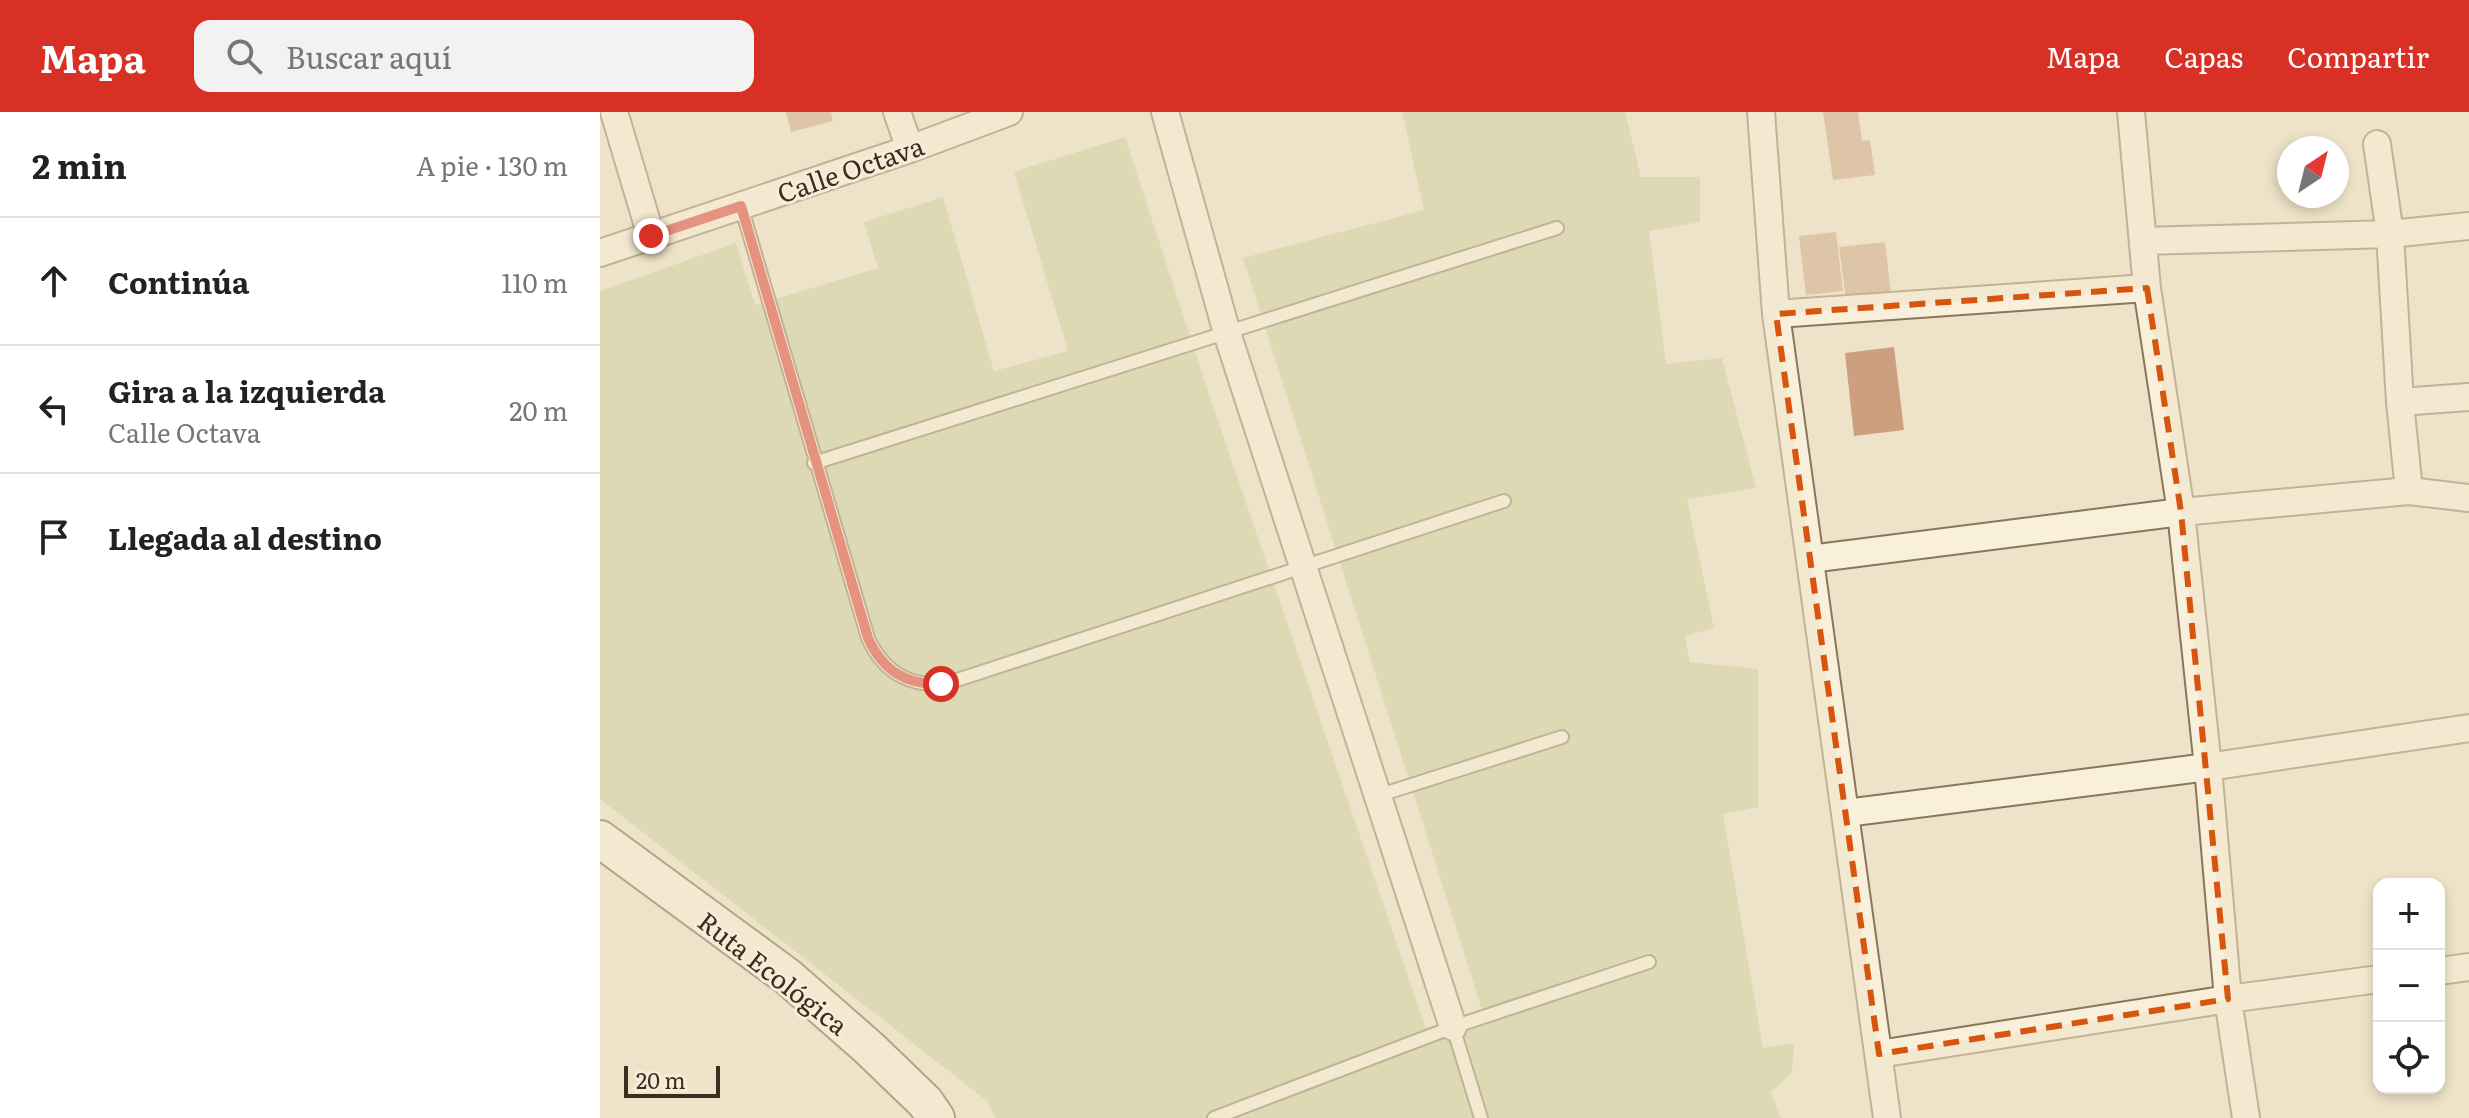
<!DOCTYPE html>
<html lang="es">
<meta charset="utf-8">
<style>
:root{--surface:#fff;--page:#f2f2f2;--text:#222;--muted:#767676;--line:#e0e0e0;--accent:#d93025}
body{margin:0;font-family:Literata,serif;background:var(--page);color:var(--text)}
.controls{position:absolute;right:24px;bottom:24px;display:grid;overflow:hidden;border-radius:16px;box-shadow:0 4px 12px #0003}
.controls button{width:72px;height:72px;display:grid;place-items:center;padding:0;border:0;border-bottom:2px solid var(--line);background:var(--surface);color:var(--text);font:40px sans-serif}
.compass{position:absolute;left:1677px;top:24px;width:72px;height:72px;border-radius:50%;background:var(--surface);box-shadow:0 4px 12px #0003;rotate:35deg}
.scale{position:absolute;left:24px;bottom:20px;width:96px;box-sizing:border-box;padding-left:8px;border:4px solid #3b2d20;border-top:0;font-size:22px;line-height:28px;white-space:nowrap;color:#3b2d20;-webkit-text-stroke:6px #f6edd8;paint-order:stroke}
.stop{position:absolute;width:24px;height:24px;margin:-18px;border:6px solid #d93025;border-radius:50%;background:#fff}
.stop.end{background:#d93025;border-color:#fff;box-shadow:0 2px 8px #0008}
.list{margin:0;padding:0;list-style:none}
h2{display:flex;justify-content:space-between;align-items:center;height:104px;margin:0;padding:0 32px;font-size:34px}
h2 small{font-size:26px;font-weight:400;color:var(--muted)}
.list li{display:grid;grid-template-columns:52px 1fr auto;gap:24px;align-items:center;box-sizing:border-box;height:128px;padding:0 32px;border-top:2px solid var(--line)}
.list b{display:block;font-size:30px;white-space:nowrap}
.list p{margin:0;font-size:26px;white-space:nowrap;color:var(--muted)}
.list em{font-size:26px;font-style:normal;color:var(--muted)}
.icon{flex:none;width:44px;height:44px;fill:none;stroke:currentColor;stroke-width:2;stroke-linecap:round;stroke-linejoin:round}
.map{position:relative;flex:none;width:1869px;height:1006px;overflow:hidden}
header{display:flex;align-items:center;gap:48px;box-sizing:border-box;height:112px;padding:0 40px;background:var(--accent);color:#fff}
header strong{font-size:38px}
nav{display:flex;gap:44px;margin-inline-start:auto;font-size:28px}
.search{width:560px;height:72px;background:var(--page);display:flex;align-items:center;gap:20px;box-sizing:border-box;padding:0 28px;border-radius:16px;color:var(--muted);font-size:30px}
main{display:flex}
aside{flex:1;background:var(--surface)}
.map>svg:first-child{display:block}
.green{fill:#c7cd9c}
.building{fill:#cc9f7e}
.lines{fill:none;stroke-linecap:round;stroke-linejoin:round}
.service-casing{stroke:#8a755d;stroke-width:16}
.minor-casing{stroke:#8a755d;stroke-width:30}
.secondary-casing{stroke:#6c5640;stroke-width:40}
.service{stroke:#f9f0db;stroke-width:12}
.minor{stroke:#f9f0db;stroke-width:26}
.secondary{stroke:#f9f0db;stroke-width:36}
.route{stroke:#d93025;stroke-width:10}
.marked{fill:none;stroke:#d7550e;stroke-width:6;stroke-dasharray:16 10;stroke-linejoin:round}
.labels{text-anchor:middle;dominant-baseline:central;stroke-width:6;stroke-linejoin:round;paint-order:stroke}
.street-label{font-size:26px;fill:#3b2d20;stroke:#f6edd8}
</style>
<header>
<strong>Mapa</strong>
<div class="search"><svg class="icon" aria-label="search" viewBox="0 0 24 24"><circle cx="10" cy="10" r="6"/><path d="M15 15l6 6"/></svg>Buscar aquí</div>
<nav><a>Mapa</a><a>Capas</a><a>Compartir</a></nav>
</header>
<main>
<aside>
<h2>2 min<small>A pie · 130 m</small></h2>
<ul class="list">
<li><svg class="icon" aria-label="ahead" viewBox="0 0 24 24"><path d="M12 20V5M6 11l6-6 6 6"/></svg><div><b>Continúa</b></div><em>110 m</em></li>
<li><svg class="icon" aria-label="left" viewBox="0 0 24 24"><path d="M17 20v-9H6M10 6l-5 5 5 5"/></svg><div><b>Gira a la izquierda</b><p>Calle Octava</p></div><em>20 m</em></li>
<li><svg class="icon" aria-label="arrive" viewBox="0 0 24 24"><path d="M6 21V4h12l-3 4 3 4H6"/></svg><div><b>Llegada al destino</b></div></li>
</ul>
</aside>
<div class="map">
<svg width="1869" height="1006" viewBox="0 0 1869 1006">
<rect width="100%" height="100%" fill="#eee3c8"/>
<path class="green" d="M802,0H1025L1041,65H1100V110L1049,119L1066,252L1122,246L1156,376L1087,387L1114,516L1085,524L1090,550L1158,557V695L1123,702L1163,936L1194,931L1192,960L1171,980L1181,1006H396L387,989L0,687V179L136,131L155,193L278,156L264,110L343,85L394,259L468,239L414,60L525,25L610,285L828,923L885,907L643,146L824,98Z"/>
<path class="building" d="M186,0H231L233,9L191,20Z
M1223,0H1258L1262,29L1270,28L1275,63L1233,68Z
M1236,120L1243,179L1206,183L1199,124Z
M1285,130L1291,182L1246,187L1239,135Z
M1294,235L1304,318L1254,324L1245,241Z"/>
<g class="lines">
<defs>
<path id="service" d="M141,94L268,526C284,562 315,579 354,569L904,389
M214,351L957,116
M777,684L962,625
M853,915L881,1006
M614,1006L853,915L1049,850"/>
<path id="minor" d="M14,0L51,124
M297,0L310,37
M565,0L627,221L853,915
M1161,0L1176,202L1287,1006
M1531,0L1547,176L1581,400L1608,655L1628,887L1646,1006
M1777,32L1790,122L1800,290L1809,379
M1543,129L1790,122L1869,114
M0,141L310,37L409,0
M1176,202L1547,176
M1800,290L1869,285
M1210,447L1581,400L1809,379L1869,386
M1246,701L1608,655L1869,616
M1839,859L1869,855
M1279,942L1628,887L1779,867"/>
<path id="secondary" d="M0,727L188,865L269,936L325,990L336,1006"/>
</defs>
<use href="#service" class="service-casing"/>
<use href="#minor" class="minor-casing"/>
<use href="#secondary" class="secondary-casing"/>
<use href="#service" class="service"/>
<use href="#minor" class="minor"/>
<use href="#secondary" class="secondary"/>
</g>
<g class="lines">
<path class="route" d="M51,124L141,94L268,526C283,559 306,573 341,572"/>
</g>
<path d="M0 0H1869V1006H0ZM1547,176L1581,400L1628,887L1279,942L1176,202Z" fill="#eee3c8" fill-opacity=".55" fill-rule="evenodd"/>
<path class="marked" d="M1547,176L1581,400L1628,887L1279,942L1176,202Z"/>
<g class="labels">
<g class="street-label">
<text transform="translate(250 56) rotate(-19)">Calle Octava</text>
<text transform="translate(174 860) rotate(38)">Ruta Ecológica</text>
</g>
</g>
</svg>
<div class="controls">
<button>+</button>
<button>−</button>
<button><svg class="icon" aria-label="locate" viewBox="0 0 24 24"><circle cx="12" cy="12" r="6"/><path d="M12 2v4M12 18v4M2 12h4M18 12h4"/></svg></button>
</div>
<svg class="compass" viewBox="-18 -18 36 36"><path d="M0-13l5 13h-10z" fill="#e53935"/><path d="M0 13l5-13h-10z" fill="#767676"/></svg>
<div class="scale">20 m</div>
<div class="stop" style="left:341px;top:572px"></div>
<div class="stop end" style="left:51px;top:124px"></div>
</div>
</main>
